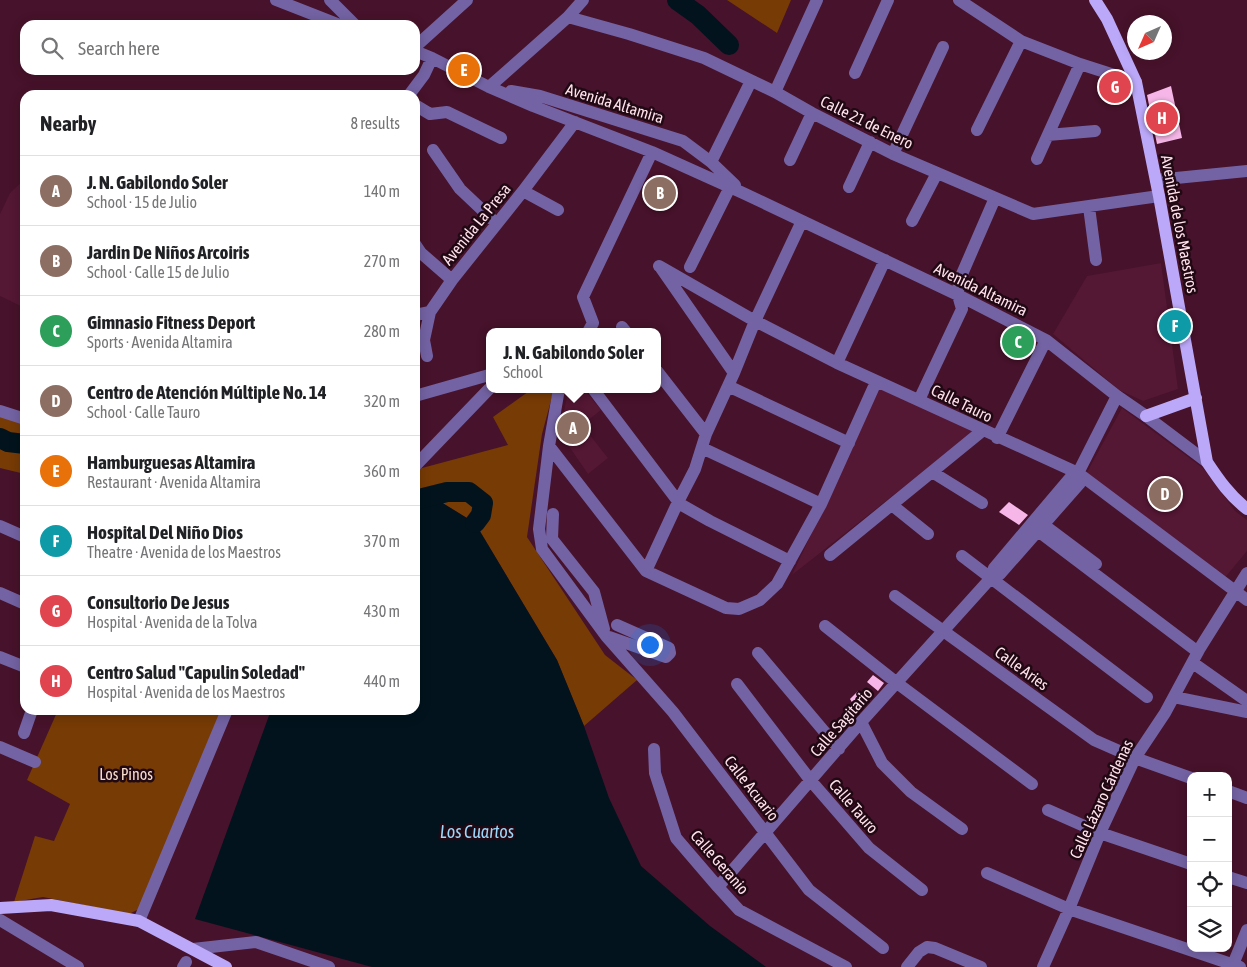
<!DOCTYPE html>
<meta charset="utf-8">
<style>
:root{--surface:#fff;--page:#f6f6f6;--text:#202124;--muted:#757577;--line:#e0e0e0;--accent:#7c3aed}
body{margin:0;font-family:"Asap Condensed",sans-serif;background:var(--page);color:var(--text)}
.controls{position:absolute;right:15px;bottom:15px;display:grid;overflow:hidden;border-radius:10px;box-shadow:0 2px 12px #0003}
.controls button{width:45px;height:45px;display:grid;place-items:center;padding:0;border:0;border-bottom:1px solid var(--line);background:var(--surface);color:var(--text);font:25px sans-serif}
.compass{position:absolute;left:1127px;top:15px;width:45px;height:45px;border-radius:50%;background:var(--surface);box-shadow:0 2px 12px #0003;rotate:225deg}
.you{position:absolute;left:649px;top:644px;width:18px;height:18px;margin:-12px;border:4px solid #fff;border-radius:50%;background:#1a73e8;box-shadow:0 0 0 8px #1a73e833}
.badge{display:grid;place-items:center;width:32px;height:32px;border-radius:50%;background:var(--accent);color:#fff;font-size:16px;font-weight:700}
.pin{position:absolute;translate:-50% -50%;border:2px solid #fff;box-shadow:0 1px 5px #0006}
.popup{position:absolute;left:486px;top:328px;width:175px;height:65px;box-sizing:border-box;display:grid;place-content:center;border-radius:10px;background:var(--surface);filter:drop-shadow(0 1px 4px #0005);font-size:16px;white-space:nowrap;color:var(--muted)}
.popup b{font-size:19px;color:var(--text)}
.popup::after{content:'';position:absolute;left:50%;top:100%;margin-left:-10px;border:10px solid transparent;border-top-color:var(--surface)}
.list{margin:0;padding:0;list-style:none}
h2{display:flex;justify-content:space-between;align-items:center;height:65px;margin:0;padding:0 20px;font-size:21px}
h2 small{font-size:16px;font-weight:400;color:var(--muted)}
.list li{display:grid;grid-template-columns:32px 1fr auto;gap:15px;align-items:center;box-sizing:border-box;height:70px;padding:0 20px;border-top:1px solid var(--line)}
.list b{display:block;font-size:19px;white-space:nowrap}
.list p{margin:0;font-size:16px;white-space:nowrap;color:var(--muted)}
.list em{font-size:16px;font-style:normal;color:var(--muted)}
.icon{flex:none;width:28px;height:28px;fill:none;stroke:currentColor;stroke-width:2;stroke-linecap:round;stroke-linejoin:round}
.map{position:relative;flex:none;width:1247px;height:967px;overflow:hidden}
.search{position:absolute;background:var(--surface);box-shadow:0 2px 12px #0003;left:20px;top:20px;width:400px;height:55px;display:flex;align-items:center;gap:12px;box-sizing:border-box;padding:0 18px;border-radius:15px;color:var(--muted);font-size:19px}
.panel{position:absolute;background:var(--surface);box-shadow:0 2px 12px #0003;left:20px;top:90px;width:400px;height:625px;border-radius:15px}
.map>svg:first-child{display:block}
.built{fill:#541734}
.green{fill:#773b05}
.water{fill:#02131d}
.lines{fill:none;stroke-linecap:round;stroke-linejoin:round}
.river{stroke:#02131d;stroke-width:20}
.building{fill:#f6b6e7}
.minor{stroke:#7463a4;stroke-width:12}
.major{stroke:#bba8f8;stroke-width:12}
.labels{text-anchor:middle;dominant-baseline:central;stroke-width:5;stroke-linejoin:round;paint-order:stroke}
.street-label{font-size:16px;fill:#ffe2ec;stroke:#200913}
.park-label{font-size:16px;fill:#f7dccb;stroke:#200913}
.water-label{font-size:18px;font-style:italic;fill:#9dd8fa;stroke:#200913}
</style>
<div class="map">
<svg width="1247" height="967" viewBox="0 0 1247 967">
<rect width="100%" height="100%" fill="#47122b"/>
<path class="built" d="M25,179V308L0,296V214L10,193Z
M1161,263L1178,389L1143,401L1119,390L1053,334L1087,276Z
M880,388L975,431L792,575Z
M569,389H584L601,410L582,425L608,458L588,474L568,445L563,430L562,419Z
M1122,408L1203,468L1235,511L1247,520V551L1223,580L1085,476Z"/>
<path class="green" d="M727,0H791L777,33Z
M532,389H554L542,434L527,537L605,655L637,680L584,726L557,660L475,523L436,499L415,505V471L422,468L508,445L493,417Z
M0,416L25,422V474L0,468Z
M58,710H221L139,909L129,914L43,897L14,902L35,836L54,841L70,804L27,780Z"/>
<path class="water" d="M436,499L475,523L557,660L584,726L609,798L641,866L710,926L766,967H372L195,919L271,710H415V505Z"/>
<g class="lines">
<path class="river" d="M677,0L698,15L729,45
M0,438L8,442L25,444
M415,500L447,492H469L483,503L481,515L475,523"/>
</g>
<path class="building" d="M1171,86L1182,138L1157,144L1147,95Z
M1009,502L1028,515L1019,525L999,512Z
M873,675L884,683L878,691L867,682Z
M858,691L867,703L858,712L850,699Z"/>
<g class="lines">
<path class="minor" d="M276,0L340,25
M330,0L355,25
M959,0L1021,41L1080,64L1136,82
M568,17L629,34L704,58L775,92L812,113L893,154L1033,214L1159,196
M415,47L467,0
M415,51L432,58L489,87L533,106L652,152L743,193L958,295L1046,340L1117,396L1146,416L1207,462
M855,73L888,0
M489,87L568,17L583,0
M511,91L540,96L683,141L711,162L735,185
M775,92L817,0
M409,95L424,75L432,58
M415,105L430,114L447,112L501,138
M977,130L1021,41
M1048,135L1095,131
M433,150L460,189L497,224
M893,154L943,47
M1037,159L1080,64
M790,160L812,113
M711,162L751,81
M1156,180L1247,171
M849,187L870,142
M523,191L558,210
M1089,207L1096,260
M912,221L937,173
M415,244L421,253L452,280
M659,266L755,321L837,363L1078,473L1247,600
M690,267L730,187
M661,268L734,373
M415,315L430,312
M622,327L626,332
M588,332L593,323L583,297L652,152
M427,356L424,340L430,312L452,280L523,191L575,122
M837,363L885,260
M657,371L706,434
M728,386L849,443
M559,389L549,446L539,529L542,549L606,636L673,712L809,890L883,948
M593,389L680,504L710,521L790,561
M415,396L489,375
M919,400L962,309L958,295L959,281L995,198
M0,411L25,419
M997,438L1046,340
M549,446L646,571L726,608L739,609L760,600L777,584L821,504L876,382
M702,448L821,504
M415,466L489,389
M932,472L982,503
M1078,473L1117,396
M892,505L928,534
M553,514L552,539L594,592L604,629
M1044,525L1096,564
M0,526L25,537
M1038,531L1198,652
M830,555L982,431
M962,556L1147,697
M646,571L678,502L695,469L706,434L734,373L755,321L802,221
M0,593L25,604
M895,596L1094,740L1135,758L1191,778
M825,626L897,683L1032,784
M609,637L666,657L670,653L669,648L617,625
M758,653L839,749
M0,657L25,667
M1193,663L1247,701
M737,684L811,781L869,848L922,890
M1174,697L1247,712
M861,722L882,763L911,792L962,829
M24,733L32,710
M0,747L35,762
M654,749L655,773L676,838L718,887L739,910L846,967
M1228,791L1247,798
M1048,810L1100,833L1191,864
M987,873L1069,909L1240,967
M1228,877L1247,883
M718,887L861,722L990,579L1000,574L1080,483L1078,473L1070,478L994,568L990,579
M0,920L78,967
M139,921L227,710
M193,949L256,942L329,967
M183,967L186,962
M907,967L919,952L927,947L935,948L981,967
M1043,967L1069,909L1100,833L1135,758L1165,713L1200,648L1247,573
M1232,967L1247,930"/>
<path class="major" d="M1095,0L1107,19L1136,82L1159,196L1207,462C1219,480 1230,496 1247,509
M1146,416L1196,398
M0,908L51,905L139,921L226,967"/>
</g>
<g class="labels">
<g class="street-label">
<text transform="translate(615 103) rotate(17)">Avenida Altamira</text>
<text transform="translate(867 122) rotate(26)">Calle 21 de Enero</text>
<text transform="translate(476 224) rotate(-51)">Avenida La Presa</text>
<text transform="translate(1180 224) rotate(79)">Avenida de los Maestros</text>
<text transform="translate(981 289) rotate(26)">Avenida Altamira</text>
<text transform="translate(962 403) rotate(26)">Calle Tauro</text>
<text transform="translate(1022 668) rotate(36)">Calle Aries</text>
<text transform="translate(841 722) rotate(-49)">Calle Sagitario</text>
<text transform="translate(752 788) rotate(52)">Calle Acuario</text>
<text transform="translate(1101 799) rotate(-65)">Calle Lázaro Cárdenas</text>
<text transform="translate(854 806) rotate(49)">Calle Tauro</text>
<text transform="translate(720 862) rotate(49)">Calle Geranio</text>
</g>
<g class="park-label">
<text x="126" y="774">Los Pinos</text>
</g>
<g class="water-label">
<text x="477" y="831">Los Cuartos</text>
</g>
</g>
</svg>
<div class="controls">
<button>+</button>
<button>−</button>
<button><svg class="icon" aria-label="locate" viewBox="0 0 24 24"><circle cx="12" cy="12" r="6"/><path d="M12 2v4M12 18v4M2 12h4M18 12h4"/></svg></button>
<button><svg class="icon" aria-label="layers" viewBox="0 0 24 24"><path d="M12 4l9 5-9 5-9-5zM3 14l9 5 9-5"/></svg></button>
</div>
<svg class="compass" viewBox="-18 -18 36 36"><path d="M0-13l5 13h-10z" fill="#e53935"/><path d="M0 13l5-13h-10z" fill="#757577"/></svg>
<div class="you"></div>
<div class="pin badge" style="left:573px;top:428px;background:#8d6e63">A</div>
<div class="popup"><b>J. N. Gabilondo Soler</b>School</div>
<div class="pin badge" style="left:660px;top:193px;background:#8d6e63">B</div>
<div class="pin badge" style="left:1018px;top:342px;background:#2e9e5b">C</div>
<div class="pin badge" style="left:1165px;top:494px;background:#8d6e63">D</div>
<div class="pin badge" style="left:464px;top:70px;background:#e8710a">E</div>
<div class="pin badge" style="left:1175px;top:326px;background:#0f9aa8">F</div>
<div class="pin badge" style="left:1115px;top:87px;background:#e0444e">G</div>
<div class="pin badge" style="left:1162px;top:118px;background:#e0444e">H</div>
<div class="search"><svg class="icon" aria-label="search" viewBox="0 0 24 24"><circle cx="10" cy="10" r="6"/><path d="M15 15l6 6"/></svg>Search here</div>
<section class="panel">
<h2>Nearby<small>8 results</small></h2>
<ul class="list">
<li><span class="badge" style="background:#8d6e63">A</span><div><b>J. N. Gabilondo Soler</b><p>School · 15 de Julio</p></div><em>140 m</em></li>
<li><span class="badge" style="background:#8d6e63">B</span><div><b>Jardin De Niños Arcoiris</b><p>School · Calle 15 de Julio</p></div><em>270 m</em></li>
<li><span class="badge" style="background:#2e9e5b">C</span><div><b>Gimnasio Fitness Deport</b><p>Sports · Avenida Altamira</p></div><em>280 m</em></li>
<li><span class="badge" style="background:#8d6e63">D</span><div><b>Centro de Atención Múltiple No. 14</b><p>School · Calle Tauro</p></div><em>320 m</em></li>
<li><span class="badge" style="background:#e8710a">E</span><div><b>Hamburguesas Altamira</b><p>Restaurant · Avenida Altamira</p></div><em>360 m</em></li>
<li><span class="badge" style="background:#0f9aa8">F</span><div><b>Hospital Del Niño Dios</b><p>Theatre · Avenida de los Maestros</p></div><em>370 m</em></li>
<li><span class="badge" style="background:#e0444e">G</span><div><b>Consultorio De Jesus</b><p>Hospital · Avenida de la Tolva</p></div><em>430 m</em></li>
<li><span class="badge" style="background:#e0444e">H</span><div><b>Centro Salud &quot;Capulin Soledad&quot;</b><p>Hospital · Avenida de los Maestros</p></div><em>440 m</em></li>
</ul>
</section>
</div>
